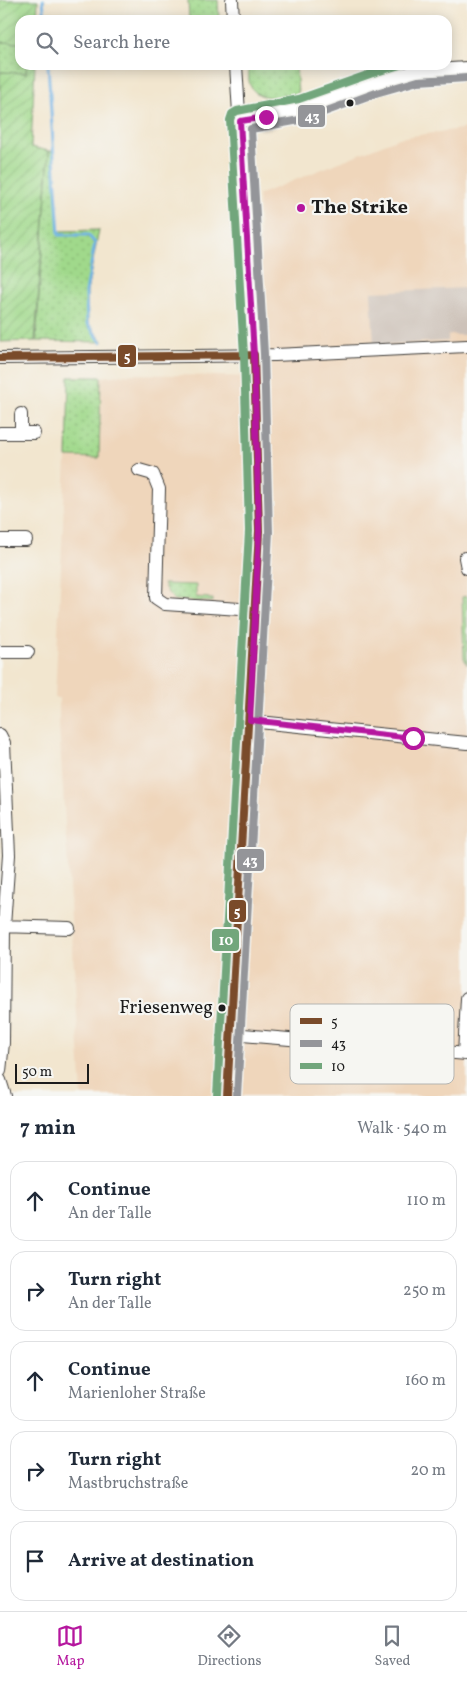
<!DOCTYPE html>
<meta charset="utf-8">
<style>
:root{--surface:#fff;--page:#f2f2f3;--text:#1f2937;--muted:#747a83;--line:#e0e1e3;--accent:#b5179e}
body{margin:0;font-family:Vollkorn,serif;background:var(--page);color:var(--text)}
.scale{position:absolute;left:15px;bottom:12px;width:74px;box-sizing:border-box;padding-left:5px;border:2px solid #1c1c1c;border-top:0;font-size:14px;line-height:18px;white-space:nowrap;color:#1c1c1c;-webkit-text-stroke:4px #f6f6f2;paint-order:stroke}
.stop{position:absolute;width:15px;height:15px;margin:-11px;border:4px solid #b5179e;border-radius:50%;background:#fff}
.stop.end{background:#b5179e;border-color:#fff;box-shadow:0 1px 5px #0008}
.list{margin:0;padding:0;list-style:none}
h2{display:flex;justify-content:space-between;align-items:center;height:65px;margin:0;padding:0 20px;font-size:21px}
h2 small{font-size:16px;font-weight:400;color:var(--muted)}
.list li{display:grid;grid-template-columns:32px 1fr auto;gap:15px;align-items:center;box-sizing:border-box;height:80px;margin:0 10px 10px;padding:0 10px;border:1px solid var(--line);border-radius:15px}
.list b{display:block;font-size:19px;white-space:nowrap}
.list p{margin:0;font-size:16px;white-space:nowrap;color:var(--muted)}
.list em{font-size:16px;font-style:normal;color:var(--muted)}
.icon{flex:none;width:28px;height:28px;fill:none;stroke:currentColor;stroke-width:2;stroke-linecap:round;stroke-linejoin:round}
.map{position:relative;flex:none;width:467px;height:1096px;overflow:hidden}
.search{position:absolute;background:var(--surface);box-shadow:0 2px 12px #0003;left:15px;right:15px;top:15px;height:55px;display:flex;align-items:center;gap:12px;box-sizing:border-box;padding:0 18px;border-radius:15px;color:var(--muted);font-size:19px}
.sheet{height:515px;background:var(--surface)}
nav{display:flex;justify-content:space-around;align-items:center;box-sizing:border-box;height:70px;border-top:1px solid var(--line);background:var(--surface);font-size:14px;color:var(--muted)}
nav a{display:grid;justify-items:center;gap:2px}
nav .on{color:var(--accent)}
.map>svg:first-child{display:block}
.built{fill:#efd6bb}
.industrial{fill:#cdc2b9}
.grass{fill:url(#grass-dots);stroke:#5e7a54}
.garden{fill:url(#garden-furrows);stroke:#5e7a54}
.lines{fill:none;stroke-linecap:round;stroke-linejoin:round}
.stream{stroke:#71b3e6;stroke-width:3}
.minor-casing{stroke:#3c3a37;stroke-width:14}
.minor{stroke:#fff;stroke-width:12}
.bus-1-casing{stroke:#f6f6f2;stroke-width:11}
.bus-2-casing{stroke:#f6f6f2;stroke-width:11}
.bus-3-casing{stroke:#f6f6f2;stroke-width:11}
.bus-1{stroke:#7a4b2a;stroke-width:8}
.bus-2{stroke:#949599;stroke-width:8}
.bus-3{stroke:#72a67c;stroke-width:8}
.route{stroke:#b5179e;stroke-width:6}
.bus-dot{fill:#1c1c1c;stroke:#f6f6f2;stroke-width:2}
.poi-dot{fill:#b5179e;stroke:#f6f6f2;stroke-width:2}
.labels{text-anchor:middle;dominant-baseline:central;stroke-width:4.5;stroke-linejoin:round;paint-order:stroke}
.bus-label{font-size:19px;fill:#1c1c1c;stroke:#f6f6f2;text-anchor:end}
.poi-label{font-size:20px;font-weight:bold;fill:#1c1c1c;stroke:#f6f6f2;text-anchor:start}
.key{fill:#f6f6f2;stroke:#b5b5b2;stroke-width:1}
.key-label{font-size:14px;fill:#1c1c1c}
.line-badge{stroke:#f6f6f2;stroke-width:2}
.badge-label{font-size:14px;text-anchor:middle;font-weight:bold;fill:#fff}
</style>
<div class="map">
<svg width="467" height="1096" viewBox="0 0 467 1096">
<defs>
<pattern id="grass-dots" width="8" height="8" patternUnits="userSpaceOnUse" patternTransform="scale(1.25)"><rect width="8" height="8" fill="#a0d98b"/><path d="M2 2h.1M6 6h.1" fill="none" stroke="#89ba77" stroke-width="1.8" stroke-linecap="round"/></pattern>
<pattern id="garden-furrows" width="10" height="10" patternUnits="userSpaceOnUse" patternTransform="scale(1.25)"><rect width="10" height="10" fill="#a0d98b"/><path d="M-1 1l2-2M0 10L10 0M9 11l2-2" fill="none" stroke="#89ba77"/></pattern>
</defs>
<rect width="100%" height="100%" fill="#f6f6f2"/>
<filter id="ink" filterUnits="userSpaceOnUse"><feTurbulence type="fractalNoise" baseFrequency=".02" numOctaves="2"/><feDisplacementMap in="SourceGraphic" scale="10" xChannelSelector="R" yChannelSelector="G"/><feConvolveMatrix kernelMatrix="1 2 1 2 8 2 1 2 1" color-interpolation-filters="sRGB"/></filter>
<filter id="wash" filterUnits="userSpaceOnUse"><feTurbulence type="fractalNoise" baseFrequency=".0096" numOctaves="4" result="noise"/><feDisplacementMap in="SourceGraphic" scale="20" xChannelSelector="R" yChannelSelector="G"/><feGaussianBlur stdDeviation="1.12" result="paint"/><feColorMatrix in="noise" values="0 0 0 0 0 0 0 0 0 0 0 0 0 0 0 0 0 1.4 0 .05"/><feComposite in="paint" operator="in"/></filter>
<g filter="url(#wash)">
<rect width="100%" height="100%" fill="#f2e6cf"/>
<path class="built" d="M467,128V596L461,597L463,658L467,666V1096H82L59,725V698H55L66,458H99L101,377L133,374L259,377L267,330L262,285L258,195L399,138Z"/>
<path class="industrial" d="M467,288V335H448V341L374,345L371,292Z"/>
<path class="grass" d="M188,0H218L219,20H189Z
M0,42L20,43V65H27L26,73L0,72Z
M249,65H296L298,94C282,96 258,103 250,85C248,80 249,71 249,65Z
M49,151H54L58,231L99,230L87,292L88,323L103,342L36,341Z
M69,377H101L99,458L67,457Z
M163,584L196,585V597L209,598V599H213V602L175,600L168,593Z
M467,596V665L464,658L462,597Z"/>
<path class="garden" d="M0,0H38L37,20H20V43L0,42Z
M27,65H35L31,147L49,151L35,341L0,342V72L26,73Z"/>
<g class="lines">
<path class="stream" d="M43,0L45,20
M48,65L59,235H88L95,243L86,292L87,323L101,342"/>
</g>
</g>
<g filter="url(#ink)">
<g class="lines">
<defs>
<path id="minor" d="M232,0L233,20
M240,121L302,109L373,83L416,71L467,68
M0,358L275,355L467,346
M21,432V414
M0,433H34
M139,470L153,474L159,489L156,598L165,604L255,610
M0,540H26
M465,558L467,568
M0,652H28
M249,721L467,743
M0,735L4,743L9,855L4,926L3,1043L0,1071
M0,926L69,928
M231,1034L467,1054
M464,1054L467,998
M0,1080L5,1096
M227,1096L249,721L259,531L254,355L236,65"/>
</defs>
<use href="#minor" class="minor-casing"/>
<use href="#minor" class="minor"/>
<defs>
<path id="bus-1" d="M0,358L254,355
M227,1096L259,531L254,355"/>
<path id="bus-2" d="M237,1096L269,532L264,354L251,129L305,119L376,93L418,81L467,78"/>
<path id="bus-3" d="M217,1095L249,531L244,355L230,120L232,114L237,111L299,99L370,74L400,65"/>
</defs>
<use href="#bus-1" class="bus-1-casing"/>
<use href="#bus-2" class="bus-2-casing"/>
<use href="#bus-3" class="bus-3-casing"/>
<use href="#bus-1" class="bus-1"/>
<use href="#bus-2" class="bus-2"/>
<use href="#bus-3" class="bus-3"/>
</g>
</g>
<g class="lines" filter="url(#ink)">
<path class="route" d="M266,117L240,121L254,355L259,531L250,720L413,738"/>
</g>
<g class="bus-dot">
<circle cx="350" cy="103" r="4.5"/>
<circle cx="222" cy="1008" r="4.5"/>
</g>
<circle class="poi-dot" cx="301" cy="208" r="5"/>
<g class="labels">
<g class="bus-label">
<text x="213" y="1008">Friesenweg</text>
</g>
<g class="poi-label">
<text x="311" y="208">The Strike</text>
</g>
</g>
<rect x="290" y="1004" width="164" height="80" rx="8" class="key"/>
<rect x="300" y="1018" width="22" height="6" fill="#7a4b2a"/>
<rect x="300" y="1040" width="22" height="7" fill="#949599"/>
<rect x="300" y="1063" width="22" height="6" fill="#72a67c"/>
<g class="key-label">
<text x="331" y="1026">5</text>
<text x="331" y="1048">43</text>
<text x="331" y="1071">10</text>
</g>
<g class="line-badge">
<rect x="297" y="104" width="29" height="24" rx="5" fill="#949599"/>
<rect x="117" y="344" width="20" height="24" rx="5" fill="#7a4b2a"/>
<rect x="236" y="848" width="29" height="24" rx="5" fill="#949599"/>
<rect x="228" y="899" width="19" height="24" rx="5" fill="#7a4b2a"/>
<rect x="211" y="928" width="29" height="24" rx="5" fill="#72a67c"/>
</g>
<g class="badge-label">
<text x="312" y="121">43</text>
<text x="127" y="361">5</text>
<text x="250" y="865">43</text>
<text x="237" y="916">5</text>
<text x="226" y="945">10</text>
</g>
</svg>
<div class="scale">50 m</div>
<div class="stop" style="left:413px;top:738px"></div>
<div class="stop end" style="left:266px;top:117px"></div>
<div class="search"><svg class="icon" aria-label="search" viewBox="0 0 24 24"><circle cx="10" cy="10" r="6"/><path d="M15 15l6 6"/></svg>Search here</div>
</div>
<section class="sheet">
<h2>7 min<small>Walk · 540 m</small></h2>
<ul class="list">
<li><svg class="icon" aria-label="ahead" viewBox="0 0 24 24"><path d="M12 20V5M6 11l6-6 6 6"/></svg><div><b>Continue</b><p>An der Talle</p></div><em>110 m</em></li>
<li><svg class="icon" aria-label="right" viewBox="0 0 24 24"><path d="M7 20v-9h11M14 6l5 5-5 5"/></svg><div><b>Turn right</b><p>An der Talle</p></div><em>250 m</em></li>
<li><svg class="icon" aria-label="ahead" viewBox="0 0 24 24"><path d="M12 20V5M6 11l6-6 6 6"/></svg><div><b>Continue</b><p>Marienloher Straße</p></div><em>160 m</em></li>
<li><svg class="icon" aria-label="right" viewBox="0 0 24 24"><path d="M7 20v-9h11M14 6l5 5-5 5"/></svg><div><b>Turn right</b><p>Mastbruchstraße</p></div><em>20 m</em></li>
<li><svg class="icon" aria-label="arrive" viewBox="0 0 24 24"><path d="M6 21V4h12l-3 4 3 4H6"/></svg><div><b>Arrive at destination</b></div></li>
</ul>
</section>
<nav>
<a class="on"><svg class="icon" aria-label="map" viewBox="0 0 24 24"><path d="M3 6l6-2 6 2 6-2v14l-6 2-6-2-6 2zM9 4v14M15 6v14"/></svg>Map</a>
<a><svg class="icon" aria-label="directions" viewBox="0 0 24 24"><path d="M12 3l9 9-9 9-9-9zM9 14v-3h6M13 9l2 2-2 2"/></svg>Directions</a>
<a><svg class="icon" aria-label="saved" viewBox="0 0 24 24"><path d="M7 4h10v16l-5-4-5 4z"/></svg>Saved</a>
</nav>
